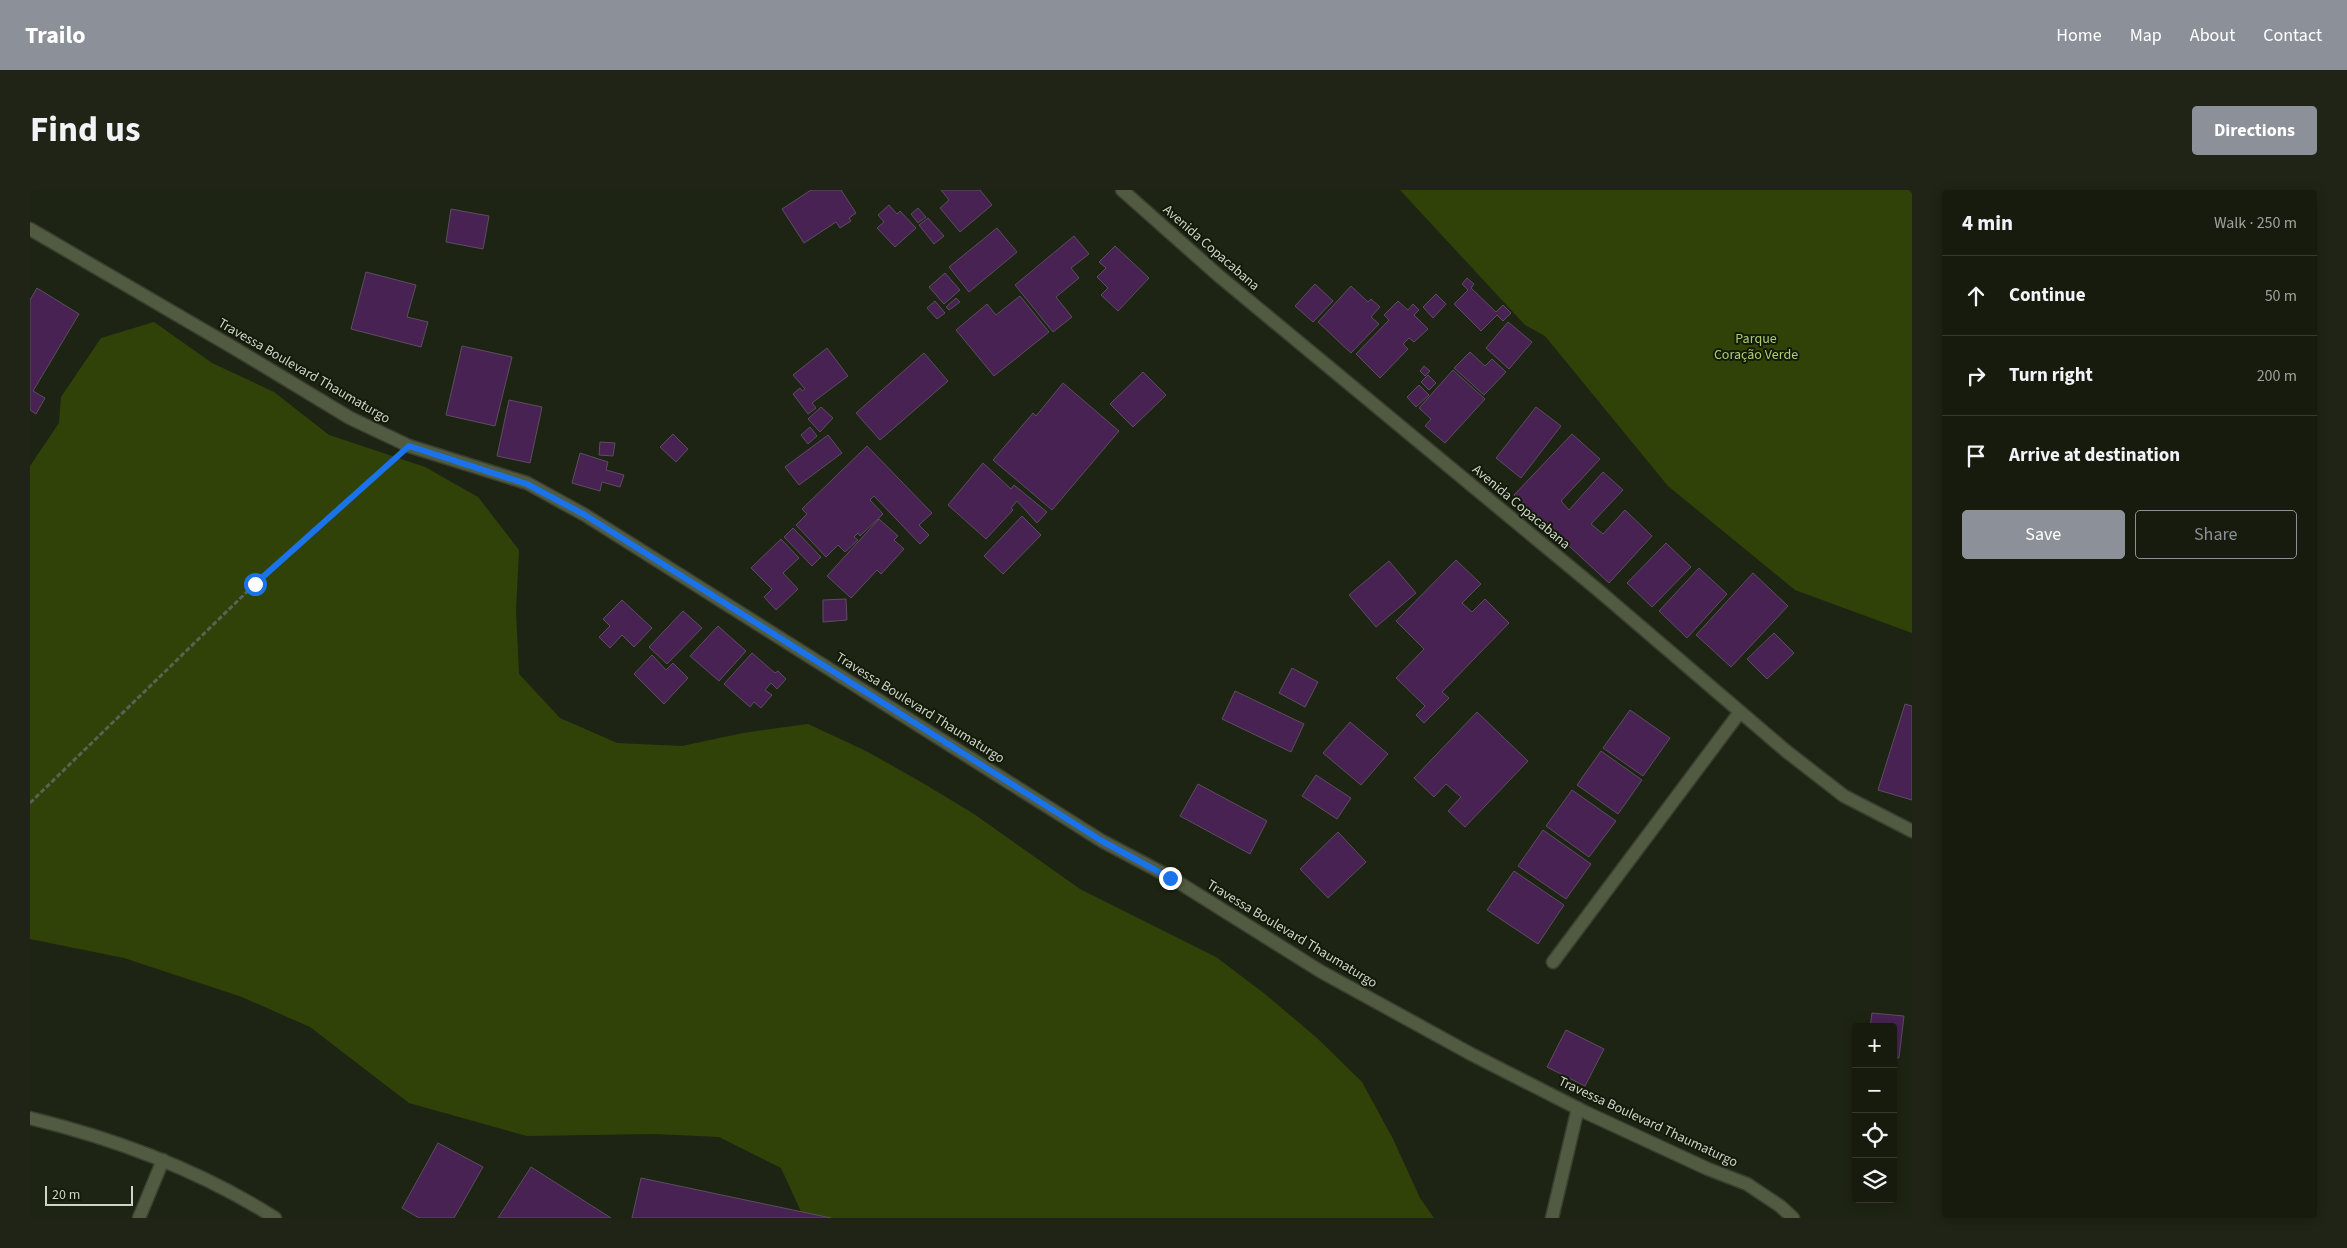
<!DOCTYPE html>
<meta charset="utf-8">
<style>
:root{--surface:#161b0e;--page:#1f2417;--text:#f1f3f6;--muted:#9ea19e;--line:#35392e;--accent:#8c9099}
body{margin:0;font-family:"Source Sans 3",sans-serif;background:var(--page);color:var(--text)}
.controls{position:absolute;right:15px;bottom:15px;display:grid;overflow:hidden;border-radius:5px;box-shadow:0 2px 12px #0003}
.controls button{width:45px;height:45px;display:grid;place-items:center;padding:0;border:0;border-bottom:1px solid var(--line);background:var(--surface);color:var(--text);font:25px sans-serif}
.scale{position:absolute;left:15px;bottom:12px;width:88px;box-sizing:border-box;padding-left:5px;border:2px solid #cfd4c9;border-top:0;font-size:14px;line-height:18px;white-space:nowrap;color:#cfd4c9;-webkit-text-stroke:4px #141a0a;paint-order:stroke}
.stop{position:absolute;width:15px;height:15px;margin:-11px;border:4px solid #1a73e8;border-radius:50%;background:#fff}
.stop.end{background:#1a73e8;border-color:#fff;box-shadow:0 1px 5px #0008}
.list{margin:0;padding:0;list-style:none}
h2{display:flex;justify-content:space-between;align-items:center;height:65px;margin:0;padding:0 20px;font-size:21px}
h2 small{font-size:16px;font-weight:400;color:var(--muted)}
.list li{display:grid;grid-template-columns:32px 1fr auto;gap:15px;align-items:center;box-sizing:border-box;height:80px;padding:0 20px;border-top:1px solid var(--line)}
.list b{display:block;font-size:19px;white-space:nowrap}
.list em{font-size:16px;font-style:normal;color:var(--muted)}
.actions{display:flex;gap:10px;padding:15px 20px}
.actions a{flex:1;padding:11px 0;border:1px solid var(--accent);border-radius:5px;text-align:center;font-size:18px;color:var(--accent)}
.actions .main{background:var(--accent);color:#fff}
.icon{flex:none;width:28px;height:28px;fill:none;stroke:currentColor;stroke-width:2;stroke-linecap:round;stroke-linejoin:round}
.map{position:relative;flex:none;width:1882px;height:1028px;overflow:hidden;border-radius:5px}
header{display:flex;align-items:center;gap:30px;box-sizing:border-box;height:70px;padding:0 25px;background:var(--accent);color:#fff}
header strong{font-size:24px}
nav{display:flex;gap:28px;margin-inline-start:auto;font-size:18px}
.intro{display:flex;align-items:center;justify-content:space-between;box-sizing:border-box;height:120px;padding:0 30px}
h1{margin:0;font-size:35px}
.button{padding:12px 22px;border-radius:5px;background:var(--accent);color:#fff;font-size:18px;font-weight:700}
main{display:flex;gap:30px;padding:0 30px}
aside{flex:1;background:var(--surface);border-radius:5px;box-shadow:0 2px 12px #0003}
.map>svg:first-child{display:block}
.green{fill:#314209}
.building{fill:#482253;stroke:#5b4e5f}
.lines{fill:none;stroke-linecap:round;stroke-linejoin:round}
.minor-casing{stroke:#3a4030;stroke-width:15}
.tertiary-casing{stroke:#3a4030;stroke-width:15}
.path{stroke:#5c6253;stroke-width:3;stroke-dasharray:5 2.5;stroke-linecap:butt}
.minor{stroke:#515b41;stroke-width:12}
.tertiary{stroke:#515b41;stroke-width:12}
.route{stroke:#1a73e8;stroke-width:6}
.labels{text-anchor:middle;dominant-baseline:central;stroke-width:4;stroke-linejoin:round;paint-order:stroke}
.street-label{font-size:14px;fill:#cfd4c9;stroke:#141a0a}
.park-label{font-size:14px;fill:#accd72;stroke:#141a0a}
</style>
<header>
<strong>Trailo</strong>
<nav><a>Home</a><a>Map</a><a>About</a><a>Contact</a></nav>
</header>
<div class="intro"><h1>Find us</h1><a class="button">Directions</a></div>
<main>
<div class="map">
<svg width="1882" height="1028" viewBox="0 0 1882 1028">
<rect width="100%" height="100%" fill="#1e2413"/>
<path class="green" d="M1370,0H1882V443L1765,400L1638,296L1515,146L1495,135Z
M124,132L182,173L244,202L299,245L395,277L448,307L489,360L486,421L489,484L530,528L587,553L652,556L713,543L778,534L836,561L891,592L944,624L1050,699L1186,767L1235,804L1287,848L1332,892L1363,949L1390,1008L1404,1028H774L751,978L689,947L624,944L497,946L379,913L280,837L212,807L94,768L0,749V276L29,233L31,207L71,148Z"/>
<path class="building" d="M781,0H811L826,23L819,28L821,31L810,38L806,32L774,53L752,19Z
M911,0H950L962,15L930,42L910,18L919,10Z
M859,15L867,24L870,21L886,38L865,57L847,38L854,32L848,25Z
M888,18L896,27L888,33L881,24Z
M421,19L459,26L453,59L416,52Z
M898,28L914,46L904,54L889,35Z
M967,38L987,62L939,102L919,77Z
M1044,46L1059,64L1041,78L1049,88L1026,107L1042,127L1023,142L985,95Z
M1085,56L1119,88L1088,121L1071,105L1078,98L1067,87L1076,78L1069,72Z
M336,82L386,95L377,127L398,132L391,157L321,139Z
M915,83L930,100L914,114L899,97Z
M1437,88L1444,94L1441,98L1466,122L1473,115L1481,123L1473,131L1467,125L1451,141L1424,114L1438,100L1432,94Z
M1285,94L1303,111L1283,132L1265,116Z
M1321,96L1338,112L1341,109L1350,117L1341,127L1349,134L1321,163L1288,132Z
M7,98L49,124L3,201L15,208L6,224L0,220V110Z
M1406,104L1416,114L1403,128L1393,117Z
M990,106L1019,142L964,186L926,140L957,114L966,125Z
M926,108L930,112L919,120L916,117Z
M905,111L915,123L907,129L897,118Z
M1368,111L1378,120L1383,114L1389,120L1384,125L1398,139L1384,152L1379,148L1373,154L1378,159L1350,188L1326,164L1359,130L1354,125Z
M1478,132L1502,152L1479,179L1456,158Z
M432,156L482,167L465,236L416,225Z
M797,158L818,186L782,213L786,218L778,224L763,204L770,198L772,201L775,199L763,185Z
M1440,162L1455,176L1462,169L1476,182L1454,205L1424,178Z
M894,163L918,191L850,250L826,223Z
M1394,176L1400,181L1395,186L1390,181Z
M1423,180L1455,209L1415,253L1395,236L1401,229L1389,218Z
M1113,182L1136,205L1103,237L1080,214Z
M1398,185L1406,193L1399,200L1391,192Z
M1033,193L1089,241L1022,320L963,270L1003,223L1006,226Z
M1389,195L1399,205L1386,217L1377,207Z
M479,210L512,217L500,273L467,266Z
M791,217L803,228L790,242L778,229Z
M1506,217L1531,236L1491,288L1466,268Z
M780,237L787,246L778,254L771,245Z
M643,244L658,259L646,272L630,257Z
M1542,244L1570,269L1531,311L1539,320L1573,282L1593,300L1561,334L1573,344L1595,320L1622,346L1579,393L1484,305Z
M798,245L812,263L769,295L755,277Z
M570,252L585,253L583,266L569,265Z
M837,256L902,323L889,335L899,345L890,354L844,306L840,310L853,324L830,346L828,343L824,347L828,350L815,362L808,355L796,367L766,335L777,324L772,319Z
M550,263L578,272L576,280L594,285L590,297L572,292L570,301L542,293Z
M953,273L981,299L984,295L1017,322L1007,333L987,311L981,318L983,320L956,349L918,315Z
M992,326L1011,345L973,384L954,366Z
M849,329L868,346L864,350L874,359L851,384L847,380L821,408L797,386Z
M763,338L791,367L782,376L754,347Z
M751,349L769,368L753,383L768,399L746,420L734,407L742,399L721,378Z
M1636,353L1661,377L1622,417L1597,393Z
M1426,370L1451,394L1432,413L1442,422L1455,409L1479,433L1412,502L1419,508L1394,533L1386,525L1395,516L1366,488L1394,459L1366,431Z
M1359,371L1386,403L1346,437L1319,405Z
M1669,378L1697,404L1657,448L1629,421Z
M1723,383L1758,416L1701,477L1666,445Z
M816,409L817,430L793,432V410Z
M592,410L622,438L604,457L592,445L580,458L569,447L580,436L573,429Z
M653,421L672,438L637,474L619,457Z
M688,436L716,461L689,491L660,466Z
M1744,443L1764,463L1737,489L1717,469Z
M722,463L745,483L748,481L756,489L747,499L741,493L735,500L742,505L731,518L724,512L720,517L694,494Z
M622,465L636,480L643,473L658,488L634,514L604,484Z
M1262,478L1288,492L1275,517L1249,503Z
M1205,501L1274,534L1261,562L1192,529Z
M1875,514L1882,516V610L1848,600Z
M1600,520L1640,548L1613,586L1573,558Z
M1447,522L1498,571L1435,637L1418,621L1431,607L1416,594L1404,607L1384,588Z
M1320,532L1358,564L1331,595L1293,563Z
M1571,561L1612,590L1588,624L1547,595Z
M1286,585L1321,608L1307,629L1272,606Z
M1168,594L1237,631L1220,664L1150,626Z
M1542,600L1586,631L1559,667L1516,636Z
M1513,640L1561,674L1536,709L1488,676Z
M1308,642L1336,672L1298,708L1270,679Z
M1484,681L1534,715L1508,754L1457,720Z
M1842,823L1874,826L1869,868L1863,867V837H1840Z
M1536,840L1574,859L1555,896L1517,877Z
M408,953L453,977L424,1028H389L372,1018Z
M501,977L581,1028H468Z
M611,988L801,1028H602Z"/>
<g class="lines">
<defs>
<path id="minor" d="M0,39L204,158L320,228L379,256L497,293L555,325L1072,651L1140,687L1290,781L1441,864L1557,923L1678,979L1717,994L1750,1016L1763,1028
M1523,772L1710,522
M109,1028L133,970
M1522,1028L1548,918"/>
<path id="tertiary" d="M1092,0L1189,86L1568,400L1756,561L1814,606L1882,641
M0,928C86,949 170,980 245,1028"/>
</defs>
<use href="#minor" class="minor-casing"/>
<use href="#tertiary" class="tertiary-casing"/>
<path class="path" d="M0,613L225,394L363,271"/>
<use href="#minor" class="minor"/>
<use href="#tertiary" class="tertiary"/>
</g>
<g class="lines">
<path class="route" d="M225,394L379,256L497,294L555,325L1072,651L1140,688"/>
</g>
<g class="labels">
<g class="street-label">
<text transform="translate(1181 58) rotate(41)">Avenida Copacabana</text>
<text transform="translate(274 181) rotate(30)">Travessa Boulevard Thaumaturgo</text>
<text transform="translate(1491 317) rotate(40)">Avenida Copacabana</text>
<text transform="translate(890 518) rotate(32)">Travessa Boulevard Thaumaturgo</text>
<text transform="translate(1262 744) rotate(31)">Travessa Boulevard Thaumaturgo</text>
<text transform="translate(1618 932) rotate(25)">Travessa Boulevard Thaumaturgo</text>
</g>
<g class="park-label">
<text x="1726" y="149">Parque<tspan x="1726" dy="16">Coração Verde</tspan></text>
</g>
</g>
</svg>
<div class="controls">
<button>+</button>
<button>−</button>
<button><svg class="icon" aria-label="locate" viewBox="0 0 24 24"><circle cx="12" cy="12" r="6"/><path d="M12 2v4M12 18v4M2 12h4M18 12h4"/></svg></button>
<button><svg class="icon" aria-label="layers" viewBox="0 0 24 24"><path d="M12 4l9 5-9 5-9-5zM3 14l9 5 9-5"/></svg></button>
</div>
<div class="scale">20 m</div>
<div class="stop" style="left:225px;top:394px"></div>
<div class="stop end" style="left:1140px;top:688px"></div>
</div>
<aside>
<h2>4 min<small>Walk · 250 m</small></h2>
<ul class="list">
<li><svg class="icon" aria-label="ahead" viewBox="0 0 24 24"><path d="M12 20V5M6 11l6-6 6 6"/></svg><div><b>Continue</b></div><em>50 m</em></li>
<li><svg class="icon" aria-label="right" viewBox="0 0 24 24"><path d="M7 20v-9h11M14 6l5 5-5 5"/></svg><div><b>Turn right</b></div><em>200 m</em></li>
<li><svg class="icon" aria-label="arrive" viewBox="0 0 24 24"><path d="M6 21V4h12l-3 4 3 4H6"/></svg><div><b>Arrive at destination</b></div></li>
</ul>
<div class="actions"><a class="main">Save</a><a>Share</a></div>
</aside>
</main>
